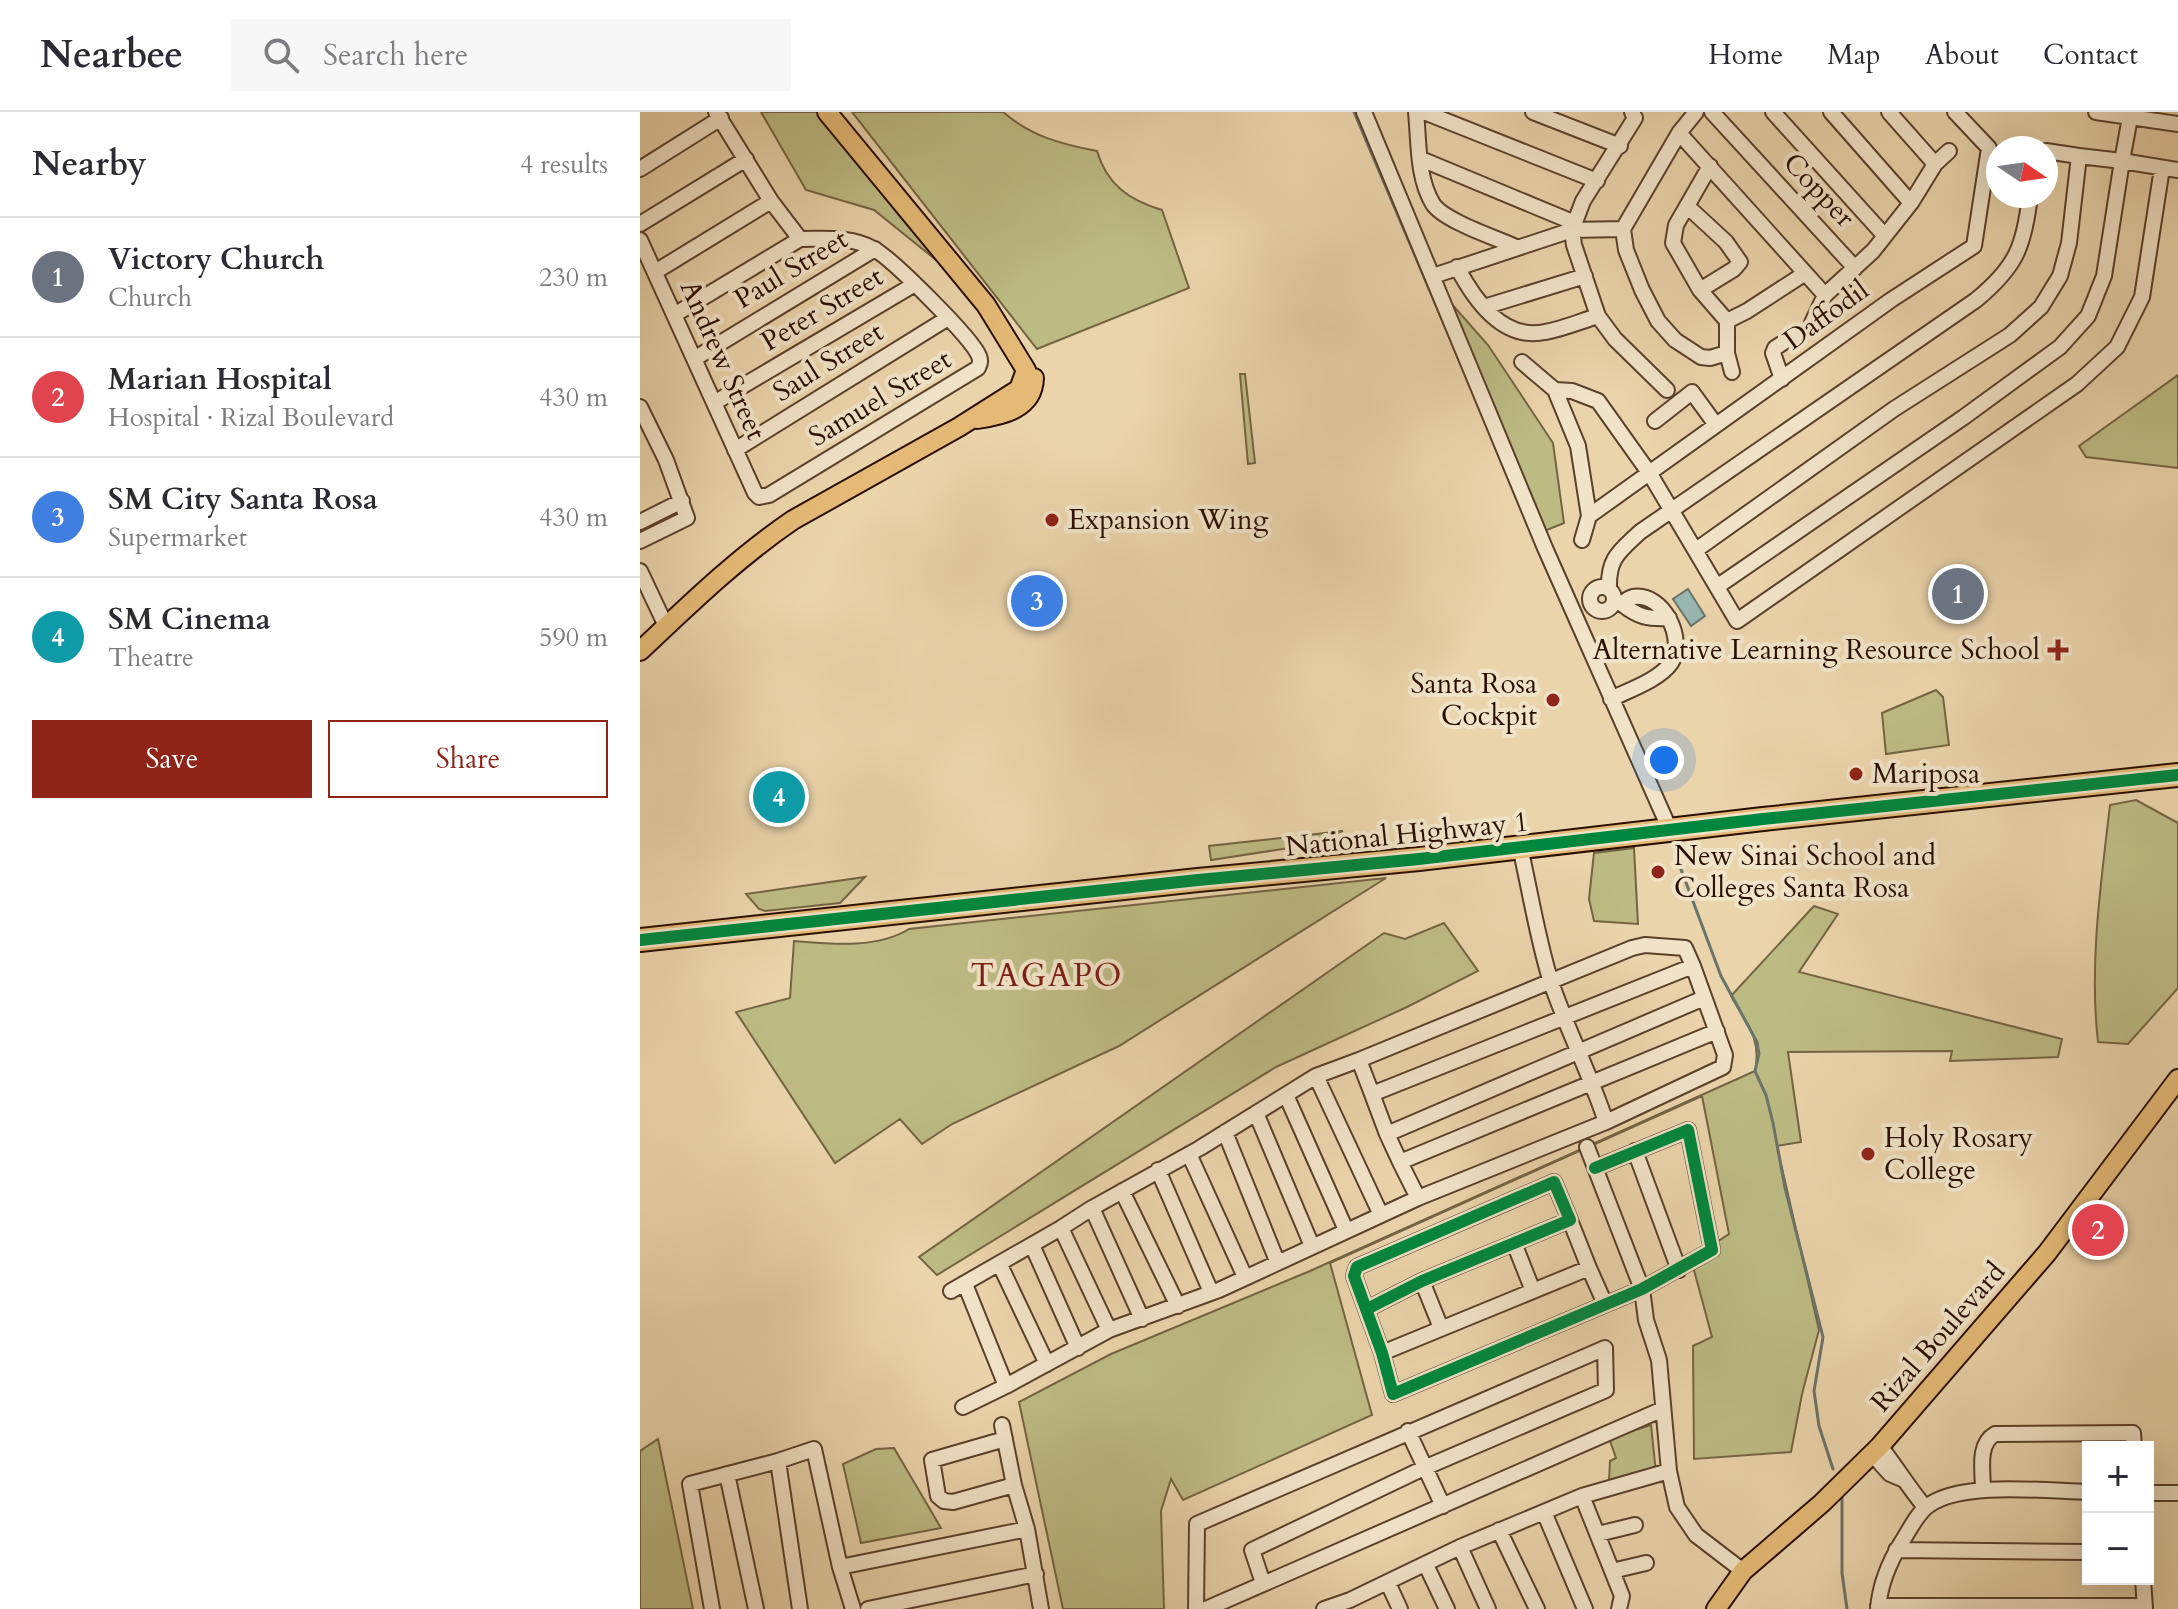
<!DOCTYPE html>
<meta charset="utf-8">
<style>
:root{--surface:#fff;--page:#f7f7f7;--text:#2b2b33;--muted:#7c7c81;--line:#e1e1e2;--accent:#8f2418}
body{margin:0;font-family:Cardo,serif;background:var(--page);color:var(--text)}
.controls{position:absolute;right:24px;bottom:24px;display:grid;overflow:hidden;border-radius:0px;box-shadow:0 8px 32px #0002}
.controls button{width:72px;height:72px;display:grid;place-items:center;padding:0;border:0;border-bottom:2px solid var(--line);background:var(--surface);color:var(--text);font:40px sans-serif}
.compass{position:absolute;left:1346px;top:24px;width:72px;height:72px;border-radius:50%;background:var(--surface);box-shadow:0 8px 32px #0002;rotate:103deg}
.you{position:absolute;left:1024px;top:648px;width:28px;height:28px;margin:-20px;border:6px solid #fff;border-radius:50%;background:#1a73e8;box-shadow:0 0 0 12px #1a73e833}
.badge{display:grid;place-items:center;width:52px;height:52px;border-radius:50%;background:var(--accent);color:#fff;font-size:26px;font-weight:700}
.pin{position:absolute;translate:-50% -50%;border:4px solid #fff;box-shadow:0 2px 8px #0006}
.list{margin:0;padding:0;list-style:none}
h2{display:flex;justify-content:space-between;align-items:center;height:104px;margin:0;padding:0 32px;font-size:34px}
h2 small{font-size:26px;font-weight:400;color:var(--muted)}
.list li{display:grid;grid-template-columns:52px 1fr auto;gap:24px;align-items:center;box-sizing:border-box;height:120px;padding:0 32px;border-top:2px solid var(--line)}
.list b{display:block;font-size:30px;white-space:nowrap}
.list p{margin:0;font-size:26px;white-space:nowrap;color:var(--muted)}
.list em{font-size:26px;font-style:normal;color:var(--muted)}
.actions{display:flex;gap:16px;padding:24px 32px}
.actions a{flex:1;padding:18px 0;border:2px solid var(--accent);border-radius:0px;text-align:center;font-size:28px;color:var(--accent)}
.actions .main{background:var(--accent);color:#fff}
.icon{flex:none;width:44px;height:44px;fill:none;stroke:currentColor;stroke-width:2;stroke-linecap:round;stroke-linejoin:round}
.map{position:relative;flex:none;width:1538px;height:1497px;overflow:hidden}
header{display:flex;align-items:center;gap:48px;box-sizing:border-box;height:112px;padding:0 40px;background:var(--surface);border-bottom:2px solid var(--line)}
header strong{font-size:38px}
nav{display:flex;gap:44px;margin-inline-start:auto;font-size:28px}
.search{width:560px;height:72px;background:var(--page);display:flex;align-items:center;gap:20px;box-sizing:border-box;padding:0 28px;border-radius:0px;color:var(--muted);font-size:30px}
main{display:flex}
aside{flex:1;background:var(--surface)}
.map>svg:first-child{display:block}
.green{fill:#bdbb84;stroke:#746442;stroke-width:2}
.water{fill:#98b7af;stroke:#6c7369;stroke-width:2}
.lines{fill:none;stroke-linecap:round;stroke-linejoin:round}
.stream{stroke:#6c7369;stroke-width:3}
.minor-casing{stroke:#5a402b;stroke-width:18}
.major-casing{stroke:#2a0e00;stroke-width:22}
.highway-casing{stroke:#2a0e00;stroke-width:26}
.minor{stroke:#f1e3c8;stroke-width:14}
.major{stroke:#e5ba76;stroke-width:18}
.highway{stroke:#e5ba76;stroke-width:22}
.cycleway-casing{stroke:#f1e3c8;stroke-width:17}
.cycleway{stroke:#00873e;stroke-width:12}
.poi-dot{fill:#8f2418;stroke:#f1e3c8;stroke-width:3}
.labels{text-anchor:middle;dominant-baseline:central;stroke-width:8;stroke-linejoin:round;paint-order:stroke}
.street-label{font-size:28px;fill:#2a0e00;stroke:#f1e3c8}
.poi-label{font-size:28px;fill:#2a0e00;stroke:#f1e3c8;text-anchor:start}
.quarter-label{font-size:32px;letter-spacing:2px;fill:#7a1f14;stroke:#f1e3c8}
</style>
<header>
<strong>Nearbee</strong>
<div class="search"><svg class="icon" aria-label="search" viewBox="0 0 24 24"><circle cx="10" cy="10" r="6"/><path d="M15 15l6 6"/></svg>Search here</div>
<nav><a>Home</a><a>Map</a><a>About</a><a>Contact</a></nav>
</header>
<main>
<aside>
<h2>Nearby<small>4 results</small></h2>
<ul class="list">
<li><span class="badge" style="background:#6b7280">1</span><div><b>Victory Church</b><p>Church</p></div><em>230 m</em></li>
<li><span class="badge" style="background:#e0444e">2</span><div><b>Marian Hospital</b><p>Hospital · Rizal Boulevard</p></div><em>430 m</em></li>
<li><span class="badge" style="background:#3f7fe0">3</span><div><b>SM City Santa Rosa</b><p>Supermarket</p></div><em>430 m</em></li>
<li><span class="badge" style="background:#0f9aa8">4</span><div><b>SM Cinema</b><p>Theatre</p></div><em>590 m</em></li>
</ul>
<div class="actions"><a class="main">Save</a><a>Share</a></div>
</aside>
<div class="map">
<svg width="1538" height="1497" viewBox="0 0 1538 1497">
<rect width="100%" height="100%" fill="#ead4ab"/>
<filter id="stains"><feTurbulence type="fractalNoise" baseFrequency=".0025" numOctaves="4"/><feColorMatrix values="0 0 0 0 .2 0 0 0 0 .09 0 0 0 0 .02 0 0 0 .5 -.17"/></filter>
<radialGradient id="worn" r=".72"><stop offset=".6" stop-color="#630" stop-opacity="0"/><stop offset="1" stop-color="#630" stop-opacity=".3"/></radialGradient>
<path class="green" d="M121,0H179L306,156L234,98L166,78Z
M212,0H363C391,24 420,32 457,39C467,73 489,88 522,98L549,176L397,237Z
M802,181L848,233L913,331L924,411L902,420Z
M600,262H605L615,351L608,352Z
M1538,263V356L1446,345L1439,334Z
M1296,578L1303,585L1309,633L1246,642L1242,601Z
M1496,688L1538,711V876L1488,932L1458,930C1449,852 1461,771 1470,693Z
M703,719L649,736L571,748L569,734Z
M994,736L998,812L954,809L949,787L954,741Z
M225,765L200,791L125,799L119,797L106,782Z
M746,766L479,934L312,1012L282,1032L260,1007L195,1051L96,900L150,886L154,829C191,832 237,837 269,817Z
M1174,794L1198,802L1159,860L1422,927L1418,945L1310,949L1312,939L1148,940L1161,1030L1137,1034L1179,1218L1162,1282L1151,1340L1054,1347L1053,1234L1072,1225L1051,1147L1089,1122L1062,984L690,1151L732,1303L543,1388L531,1367L521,1399L524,1497H423L379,1290L471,1242L670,1159L1115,959C1122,926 1106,911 1091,884Z
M804,811L838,859L767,895L636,955L297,1163L279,1145L744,821L765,827Z
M1011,1313L1016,1361L969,1369L970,1349L976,1346L969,1326Z
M18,1327L53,1497H0V1339Z
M254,1336L301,1416L221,1431L203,1352L236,1337Z"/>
<path class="water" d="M1048,477L1065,504L1051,514L1033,487Z"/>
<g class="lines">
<path class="stream" d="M714,0L830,273
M911,467L942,537
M1036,744L1081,864L1117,930L1119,942L1115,959L1126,983L1133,1011L1145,1076L1183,1225L1174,1279L1179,1314L1193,1357
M1202,1382V1461L1207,1497"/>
<defs>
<path id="minor" d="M724,0L905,436L1030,718
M776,0C779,30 777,66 793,92C804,109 857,126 876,135
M784,0L957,69
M893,0L980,34
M992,0L995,6L943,89L932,118L934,133L958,204L975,227L1027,278
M1056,0L1039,21L983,117L986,138L1002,178L1018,209L1035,228L1061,245L1070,246L1087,241
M1072,0L1215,156
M1133,0L1245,124
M1191,0L1271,91
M1249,0L1295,52
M1456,0L1538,12
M1039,21L1185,183
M1406,39L1439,44
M781,47L935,111
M1070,54L1036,113L1033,131L1060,178L1087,209
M0,57L81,6
M1047,94L1086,130L1100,150L1094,157L1060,178
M0,112L106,47
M0,128L115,381L119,385L129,383L338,256C340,251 341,250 339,244C332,226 252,147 234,137C211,124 185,127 160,127L131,89L76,0
M817,155C834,187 862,229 905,220C923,217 941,209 958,204
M15,160L131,89
M793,164L932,118L983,117
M844,195L945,164
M34,203L160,127
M1172,211L1185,183L1233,139L1271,91L1295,52L1309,39
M54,247L235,137
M882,250L915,278L938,334L949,404L942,428
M1092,260L1087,241V209L1107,199L1164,162
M1142,267L1133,241L1135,236L1158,221
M915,278L932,279L958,289L1010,362L1097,509L1437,272L1477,235L1502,185L1522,56
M74,291L275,172
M0,295L26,348L47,406L0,429
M1015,309L1052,280L1076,313
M95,338L308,206
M949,404L1251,188L1334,134L1349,36L1315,0
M0,410L42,389
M1056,438L1254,297L1370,223L1401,195L1420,164L1429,131L1439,44L1482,49L1491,0
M0,459L26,514
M1078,474L1324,305L1420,235L1448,204L1464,164L1482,49L1538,58
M950 487a12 12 0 1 1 24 0a12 12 0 1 1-24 0Z
M969,477C968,446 979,440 1000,420L1336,188C1376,155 1384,135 1390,84
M971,587C989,578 1019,568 1031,551C1046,528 1024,480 993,485C989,486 985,489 982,492C998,505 1008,507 1029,506
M676,964L741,1103
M732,982L719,948L992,836L1005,833L1045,836L1053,854
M646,983L706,1118
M616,1001L672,1134
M966,1010L778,1086L760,1050L1077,919
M585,1020L637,1149
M747,1022L732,982L1053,854L1085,943L1083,955L966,1010C950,961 926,916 910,867C897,824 890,779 880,735
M947,1035L1002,1177L1006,1208L1019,1248L1029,1359L1037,1395L1056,1423L1103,1459
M995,1039L1039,1158
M549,1042L605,1165
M760,1050L747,1022L1064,886
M518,1058L571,1180
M482,1079L538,1194
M452,1096L502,1207
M930,1108L949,1156
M421,1116L469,1218
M874,1131L893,1179
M392,1133L438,1236
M360,1153L407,1252
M782,1169L801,1216
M325,1172L366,1274
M311,1179L421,1116L452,1096L560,1036L676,964L719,948
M727,1197L782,1169L930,1108L914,1070L717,1155L714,1164L742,1241L753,1282L1002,1177L1072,1138L1048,1018L955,1056
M742,1241L949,1156L965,1192
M323,1295L366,1274L469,1218L579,1178L778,1086
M362,1313L374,1373L387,1417L401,1497
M768,1319L803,1394
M365,1327L292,1348L298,1384L304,1389L313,1390L374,1373
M1240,1334C1256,1354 1268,1375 1285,1395
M1232,1342L1250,1362L1262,1367
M138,1349L160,1497
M87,1362L116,1497
M1343,1378C1343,1359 1337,1332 1355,1322L1493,1321L1494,1335
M1508,1381H1538
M942,1384L982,1484L979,1497
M904,1400L945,1497
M859,1418L897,1497
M958,1422L995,1413
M820,1435L848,1497
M1256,1438L1448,1440
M786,1453L807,1497
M200,1455L387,1417
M972,1459L1006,1451
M1503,1467L1505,1497
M748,1471L760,1497
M1238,1494H1505
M72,1497L50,1372L138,1349L174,1337L200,1455L213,1497
M228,1497L396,1462
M556,1497L557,1412L965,1236L966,1278L784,1356L612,1438L623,1471
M566,1497L1023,1297
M684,1497L710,1488L820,1435L942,1384L1029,1359
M1238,1497C1240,1471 1249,1450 1263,1428C1270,1417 1278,1400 1289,1393C1322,1369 1406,1379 1448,1380"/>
<path id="major" d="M337,307C363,303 393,297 394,266
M0,539C49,493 97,446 153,408L319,315L379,277L386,258L346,193L187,0
M1076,1497L1103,1459L1182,1391L1240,1334L1407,1141L1538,967"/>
<path id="highway" d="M0,828L558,768L779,747L1123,707L1538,663"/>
</defs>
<use href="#minor" class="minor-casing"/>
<use href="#major" class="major-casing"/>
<use href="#highway" class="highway-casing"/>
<use href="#minor" class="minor"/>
<use href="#major" class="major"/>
<use href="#highway" class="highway"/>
<defs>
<path id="cycleway" d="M0,828L558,768L779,747L1123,707L1538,663
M727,1197L782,1169L930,1108L914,1070L717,1155L714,1164L742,1241L753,1282L1002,1177L1072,1138L1048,1018L955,1056"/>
</defs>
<use href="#cycleway" class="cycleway-casing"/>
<use href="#cycleway" class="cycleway"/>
</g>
<g class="poi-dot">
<circle cx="412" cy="408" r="8"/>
<path d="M1414 526h8v8h8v8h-8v8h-8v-8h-8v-8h8z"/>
<circle cx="913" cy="588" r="8"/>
<circle cx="1216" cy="662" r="8"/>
<circle cx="1018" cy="760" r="8"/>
<circle cx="1228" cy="1042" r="8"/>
</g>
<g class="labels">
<g class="street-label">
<text transform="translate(1179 78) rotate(47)">Copper</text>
<text transform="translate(151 157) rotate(-31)">Paul Street</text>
<text transform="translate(182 197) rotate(-31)">Peter Street</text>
<text transform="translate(1186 203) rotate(-36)">Daffodil</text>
<text transform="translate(83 248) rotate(66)">Andrew Street</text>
<text transform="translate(188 250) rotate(-32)">Saul Street</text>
<text transform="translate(240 286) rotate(-31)">Samuel Street</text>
<text transform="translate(767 722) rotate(-6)">National Highway 1</text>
<text transform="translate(1298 1225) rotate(-49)">Rizal Boulevard</text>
</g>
<g class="poi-label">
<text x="428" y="408">Expansion Wing</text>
<text x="1400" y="538" text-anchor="end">Alternative Learning Resource School</text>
<text x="897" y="572" text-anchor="end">Santa Rosa<tspan x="897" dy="32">Cockpit</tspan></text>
<text x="1232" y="662">Mariposa</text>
<text x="1034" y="744">New Sinai School and<tspan x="1034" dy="32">Colleges Santa Rosa</tspan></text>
<text x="1244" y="1026">Holy Rosary<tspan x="1244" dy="32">College</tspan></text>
</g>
<g class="quarter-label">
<text x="407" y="864">TAGAPO</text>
</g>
</g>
<rect width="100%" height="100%" filter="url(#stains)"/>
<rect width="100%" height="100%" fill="url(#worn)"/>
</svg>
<div class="controls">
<button>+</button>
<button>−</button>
</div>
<svg class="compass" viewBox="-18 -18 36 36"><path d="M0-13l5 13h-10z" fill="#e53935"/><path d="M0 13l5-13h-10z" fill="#7c7c81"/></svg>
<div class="you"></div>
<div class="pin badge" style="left:1318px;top:482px;background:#6b7280">1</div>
<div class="pin badge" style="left:1458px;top:1118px;background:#e0444e">2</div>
<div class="pin badge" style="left:397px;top:489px;background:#3f7fe0">3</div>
<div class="pin badge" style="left:139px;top:685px;background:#0f9aa8">4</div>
</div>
</main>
